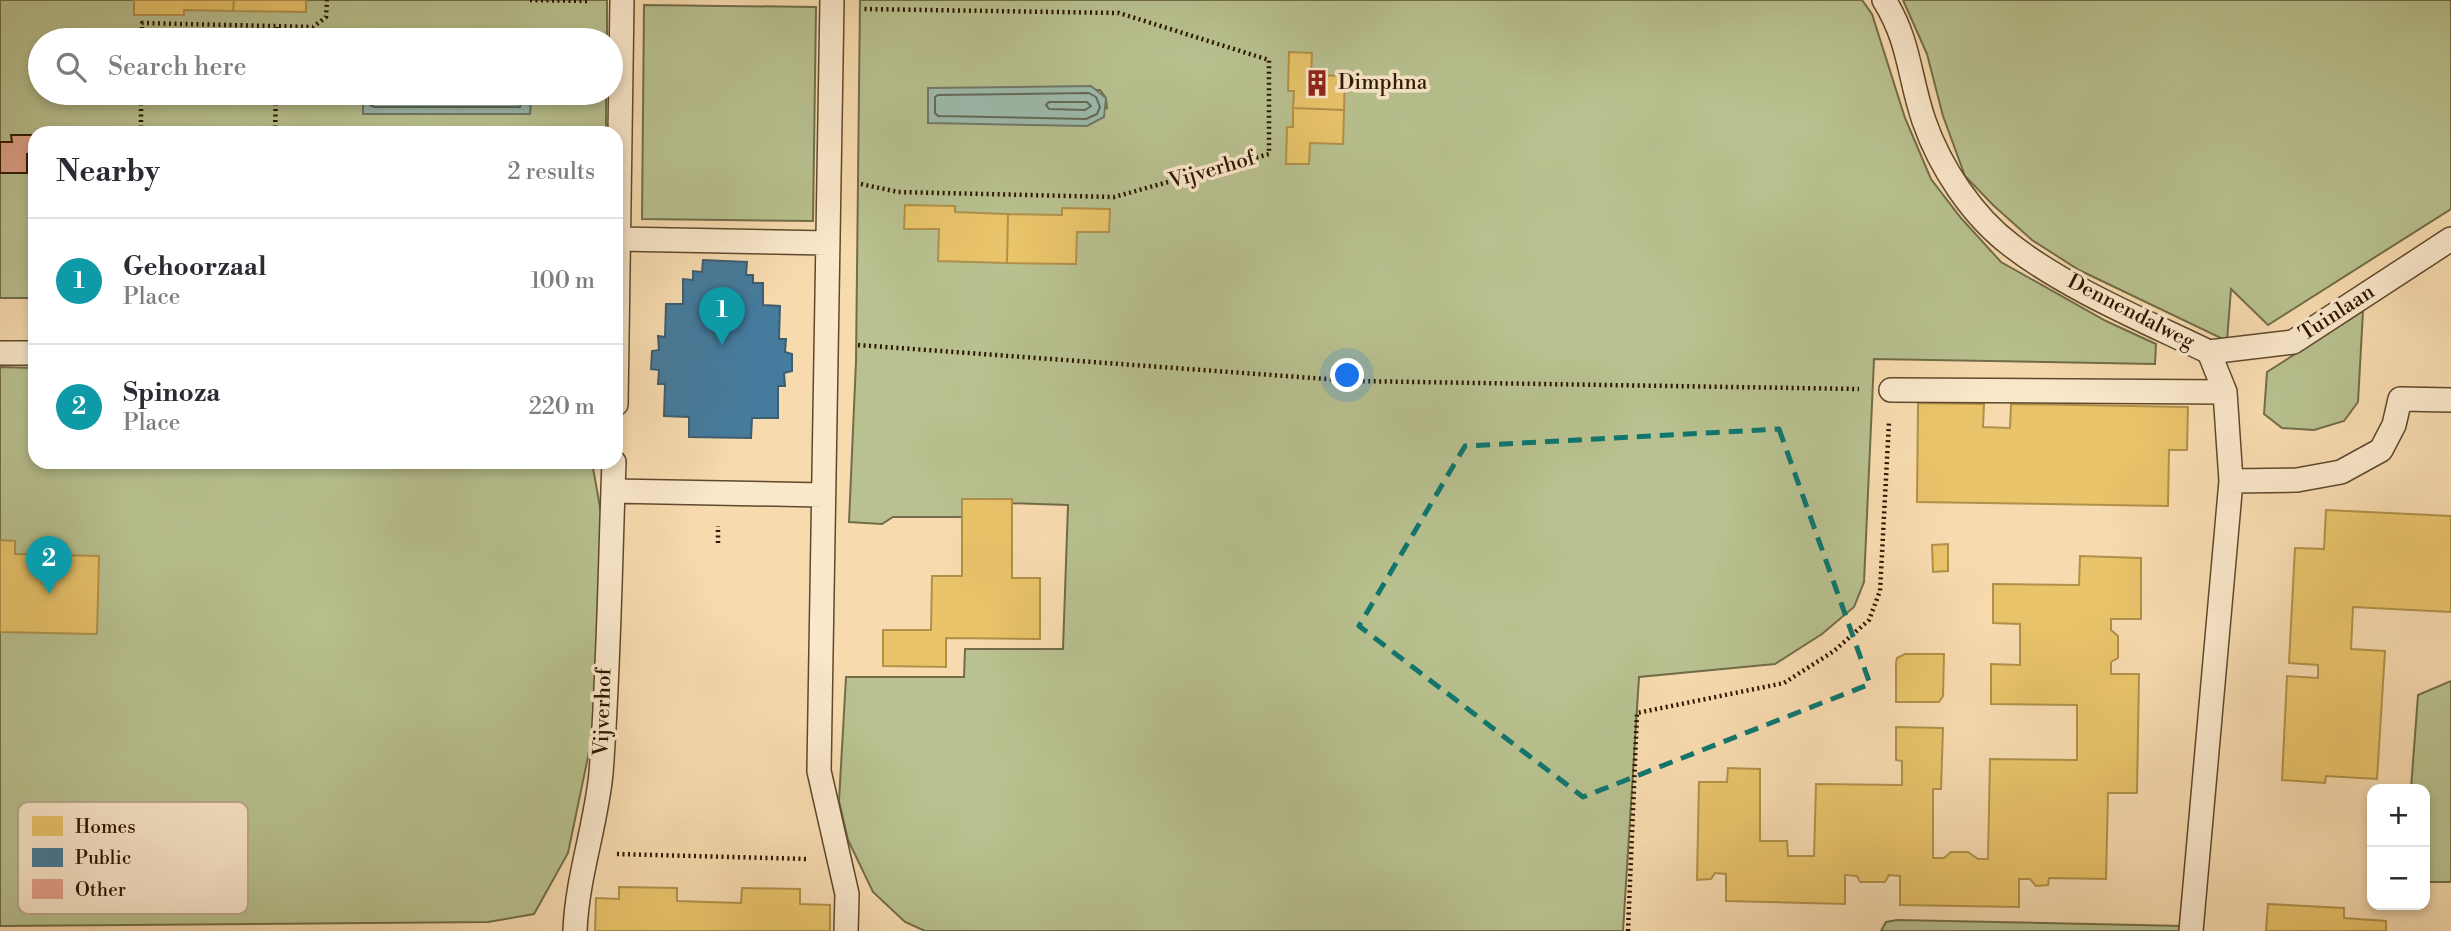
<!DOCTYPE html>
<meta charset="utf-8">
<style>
:root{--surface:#fff;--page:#f7f7f7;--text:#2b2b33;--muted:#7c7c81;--line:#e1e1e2;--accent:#b45309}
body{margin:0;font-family:"Libre Bodoni",serif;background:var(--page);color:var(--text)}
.controls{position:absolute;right:21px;bottom:21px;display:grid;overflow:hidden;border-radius:14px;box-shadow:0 4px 10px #0003}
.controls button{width:63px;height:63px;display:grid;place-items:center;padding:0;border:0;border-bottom:2px solid var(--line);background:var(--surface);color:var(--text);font:35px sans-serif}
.you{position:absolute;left:1348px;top:376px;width:24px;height:24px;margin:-18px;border:5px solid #fff;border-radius:50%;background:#1a73e8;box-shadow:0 0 0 10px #1a73e833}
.badge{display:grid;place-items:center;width:46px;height:46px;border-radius:50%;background:var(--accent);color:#fff;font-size:23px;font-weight:700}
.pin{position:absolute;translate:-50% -58px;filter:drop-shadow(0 2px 4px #0008)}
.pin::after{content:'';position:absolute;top:37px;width:24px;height:21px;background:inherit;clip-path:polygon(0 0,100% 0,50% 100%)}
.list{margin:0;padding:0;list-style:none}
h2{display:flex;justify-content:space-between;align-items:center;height:91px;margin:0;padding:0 28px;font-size:30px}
h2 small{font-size:23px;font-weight:400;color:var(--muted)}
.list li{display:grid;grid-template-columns:46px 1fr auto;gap:21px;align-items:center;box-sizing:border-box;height:126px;padding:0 28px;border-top:2px solid var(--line)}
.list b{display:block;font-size:26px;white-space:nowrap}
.list p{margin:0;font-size:23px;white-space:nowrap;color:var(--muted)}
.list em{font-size:23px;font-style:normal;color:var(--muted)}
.icon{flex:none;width:38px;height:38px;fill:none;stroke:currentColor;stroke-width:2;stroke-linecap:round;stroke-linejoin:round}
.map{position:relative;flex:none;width:2451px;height:931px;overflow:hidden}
.search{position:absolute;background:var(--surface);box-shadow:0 4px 10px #0003;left:28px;top:28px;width:595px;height:77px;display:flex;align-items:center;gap:18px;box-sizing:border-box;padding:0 24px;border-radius:38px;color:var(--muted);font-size:26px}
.panel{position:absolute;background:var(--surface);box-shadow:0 4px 10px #0003;left:28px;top:126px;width:595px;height:343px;border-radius:21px}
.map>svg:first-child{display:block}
.green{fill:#b8c18f;stroke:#726c48;stroke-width:2;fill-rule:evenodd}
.water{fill:#9dbbad;stroke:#707968;stroke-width:2}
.homes{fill:#e9c46a;stroke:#b0904a;stroke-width:2}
.public{fill:#457b9d;stroke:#3e5d6e;stroke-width:2}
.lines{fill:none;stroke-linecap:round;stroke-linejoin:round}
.shore{stroke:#646957;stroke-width:2}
.building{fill:#e3a38b;stroke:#2c1701;stroke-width:2}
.service-casing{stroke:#5f482c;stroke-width:26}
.path{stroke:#2c1701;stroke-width:4.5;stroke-dasharray:2 3.5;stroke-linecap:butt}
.service{stroke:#fae8cb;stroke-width:23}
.marked{fill:none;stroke:#0f766e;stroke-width:5;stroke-dasharray:14 9;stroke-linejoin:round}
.labels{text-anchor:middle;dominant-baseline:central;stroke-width:7;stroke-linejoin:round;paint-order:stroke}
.poi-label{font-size:21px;fill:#2c1701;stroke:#fae8cb;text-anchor:start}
.street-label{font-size:21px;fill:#2c1701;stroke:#fae8cb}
.key{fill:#fae8cb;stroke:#bca98e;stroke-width:2}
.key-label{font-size:19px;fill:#2c1701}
</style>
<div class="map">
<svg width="2451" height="931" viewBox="0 0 2451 931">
<rect width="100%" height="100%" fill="#f7dbaf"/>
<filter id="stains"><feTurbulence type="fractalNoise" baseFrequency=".00286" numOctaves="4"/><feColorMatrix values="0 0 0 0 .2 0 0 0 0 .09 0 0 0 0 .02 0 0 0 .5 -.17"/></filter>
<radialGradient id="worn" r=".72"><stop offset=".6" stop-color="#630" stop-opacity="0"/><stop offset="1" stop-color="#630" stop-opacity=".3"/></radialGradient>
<path class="green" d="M0,0H607V40H40V93H363L364,114H530L531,93H606V133H35V298H0Z
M860,0H1862L1872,14L1905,118L1931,179L1961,218L2001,262L2106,321L2156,344L2155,364L1874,359L1864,582L1854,607L1822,634L1775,664L1639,677L1623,931H925L905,922L873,892L848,840L839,801L846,677H964L965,649H1063L1068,505L973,502V517H893L882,524L849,522L856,361ZM929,88L1100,90L1106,98L1107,108L928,122Z
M1903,0H2451V209L2268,325L2231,289L2227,341L2079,270L2032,240L1993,205L1965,176L1943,116L1927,54Z
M644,5L816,7L813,221L642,219Z
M2363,311L2358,402L2344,421L2314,430L2282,428L2264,414L2267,372Z
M0,367L35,368V462H592L601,513L594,728L568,853L534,914L488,922L0,926Z
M2451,681V882H2425V789H2411L2418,695Z
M1897,920L2184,926V931H1881L1886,922Z"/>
<path class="water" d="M1091,86L1106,98L1104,117L1087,126L928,123V88Z
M363,93H531L530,114H363Z"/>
<path class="homes" d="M134,0H234L233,11L184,10V15H134Z
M234,0H306V12L233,11Z
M1289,52L1312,53L1311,75L1345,76L1344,110L1293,108L1294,91H1288Z
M1293,108L1344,110L1343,144L1310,143L1309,164H1286L1287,127H1293Z
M905,205L955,206V212L1008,214L1007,263L938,261L939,229H904Z
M1062,208L1110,209L1109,232H1077L1076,264L1007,263L1008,214L1062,215Z
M1918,403L1984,404L1983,427L2010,428L2011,404L2188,407L2187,450H2169L2168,506L1917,502Z
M962,499H1012V578H1040V639L946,638V667L883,666V630H931L932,576H962Z
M2326,510L2451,516V612L2353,607L2351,649L2385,651L2377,779L2326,776L2325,783L2282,780L2287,676L2318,678V665L2289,663L2295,548L2324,549Z
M0,540L15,541V554L99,556L97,634L0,632Z
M1948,544V571L1933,572L1932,545Z
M2080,556L2141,558V619H2111V630L2118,636V658L2111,662V674H2139L2137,793H2108L2106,879L2049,878L2048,885L2036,886L2030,879H2019V907L1900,905V876L1889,875L1885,882H1860L1857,876L1845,875V904L1726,901V874L1715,873L1711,879L1697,880L1699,782H1727L1728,768L1760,769V841H1787L1788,856H1814L1816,784L1902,785V761L1896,760V727L1943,728L1941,789H1933V858H1944L1951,852H1968L1978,859H1988L1990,759L2077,760V705L1991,704V664L2020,665V624L1993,623V584L2079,585Z
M1905,654H1944L1943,696L1939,702H1896V663L1897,658Z
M619,887L677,888V901L741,903L742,888L800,889V904L830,905V931H595L596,898L619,899Z
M2268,904L2344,908V918L2386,921V931H2266Z"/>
<path class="public" d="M703,260L747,262L746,275H753V283H763V305L780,306L779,339H786L785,352L792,354V371L784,373L785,386H778V418H752L751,438L689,437V417L664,416L665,384H658L659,370L651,369L652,351L659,350L658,336L665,337L666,304H683V279L693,280V271L702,272Z"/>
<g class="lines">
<path class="shore" d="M370,93V105L374,107H520L524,93
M379,93L382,98H511L515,93
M1089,93L1096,97L1100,107L1097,114L1086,119L938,116L935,113V97L938,95Z
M1049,102H1087L1091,106L1085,110L1049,109L1046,105Z"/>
</g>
<path class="building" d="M11,135H35V154H27V173H0V142H12Z"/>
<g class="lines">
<defs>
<path id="service" d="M832,0L819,771L847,894L846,931
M1884,0C1910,41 1909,78 1924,121C1940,167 1972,216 2012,246C2068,289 2145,321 2209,352L2225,392L2231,481L2191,931
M619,239L828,243
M2209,352L2293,342L2451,239
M0,353H35
M1891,390L2225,392
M616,404L622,0
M2231,481L2297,480L2341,472L2381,450L2394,425L2400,399L2451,400
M613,491L823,495
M575,931C577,877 596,826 601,773C609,670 610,565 614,462"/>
</defs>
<use href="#service" class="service-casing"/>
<path class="path" d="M530,0L589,1
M142,40V23L313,27L326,17L327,0
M277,40V26
M141,133V93
M275,133L276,93
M861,184L898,192L1114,197L1269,154V60L1119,13L864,9
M858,345L1354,381L1859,389
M718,543V526
M617,854L808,859
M1628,931L1637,713L1784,683L1834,651L1869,620L1880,591L1889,422"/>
<use href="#service" class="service"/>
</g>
<path class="marked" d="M1779,429L1870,684L1583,797L1359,626L1465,446Z"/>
<defs>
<symbol id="building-bare" viewBox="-9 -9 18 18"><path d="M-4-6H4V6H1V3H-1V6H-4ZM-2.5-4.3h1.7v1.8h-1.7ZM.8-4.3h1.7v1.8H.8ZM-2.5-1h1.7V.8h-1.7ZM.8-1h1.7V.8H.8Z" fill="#8f2418" stroke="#fae8cb" stroke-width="2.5" paint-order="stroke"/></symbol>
</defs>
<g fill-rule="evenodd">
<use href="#building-bare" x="1298" y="64" width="38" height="38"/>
</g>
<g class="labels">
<g class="poi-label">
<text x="1338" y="83">Dimphna</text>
</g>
<g class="street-label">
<text transform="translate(1212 170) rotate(-16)">Vijverhof</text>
<text transform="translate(2131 312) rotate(27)">Dennendalweg</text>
<text transform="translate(2337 313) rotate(-33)">Tuinlaan</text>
<text transform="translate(603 712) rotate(-88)">Vijverhof</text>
</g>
</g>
<rect x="18" y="802" width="230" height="112" rx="10" class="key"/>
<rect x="32" y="816" width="31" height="20" fill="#e9c46a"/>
<rect x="32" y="848" width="31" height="19" fill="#457b9d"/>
<rect x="32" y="879" width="31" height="20" fill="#e3a38b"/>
<g class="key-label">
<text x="75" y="833">Homes</text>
<text x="75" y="864">Public</text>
<text x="75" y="896">Other</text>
</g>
<rect width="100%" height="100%" filter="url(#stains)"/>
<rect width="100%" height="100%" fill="url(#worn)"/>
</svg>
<div class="controls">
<button>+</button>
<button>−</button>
</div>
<div class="you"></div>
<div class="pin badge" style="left:722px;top:345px;background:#0f9aa8">1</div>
<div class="pin badge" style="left:49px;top:594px;background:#0f9aa8">2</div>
<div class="search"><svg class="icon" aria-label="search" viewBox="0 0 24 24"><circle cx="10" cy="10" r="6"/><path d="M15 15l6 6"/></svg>Search here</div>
<section class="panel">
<h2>Nearby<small>2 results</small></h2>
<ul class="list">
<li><span class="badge" style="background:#0f9aa8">1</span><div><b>Gehoorzaal</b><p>Place</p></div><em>100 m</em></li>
<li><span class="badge" style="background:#0f9aa8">2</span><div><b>Spinoza</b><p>Place</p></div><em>220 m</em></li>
</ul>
</section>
</div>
